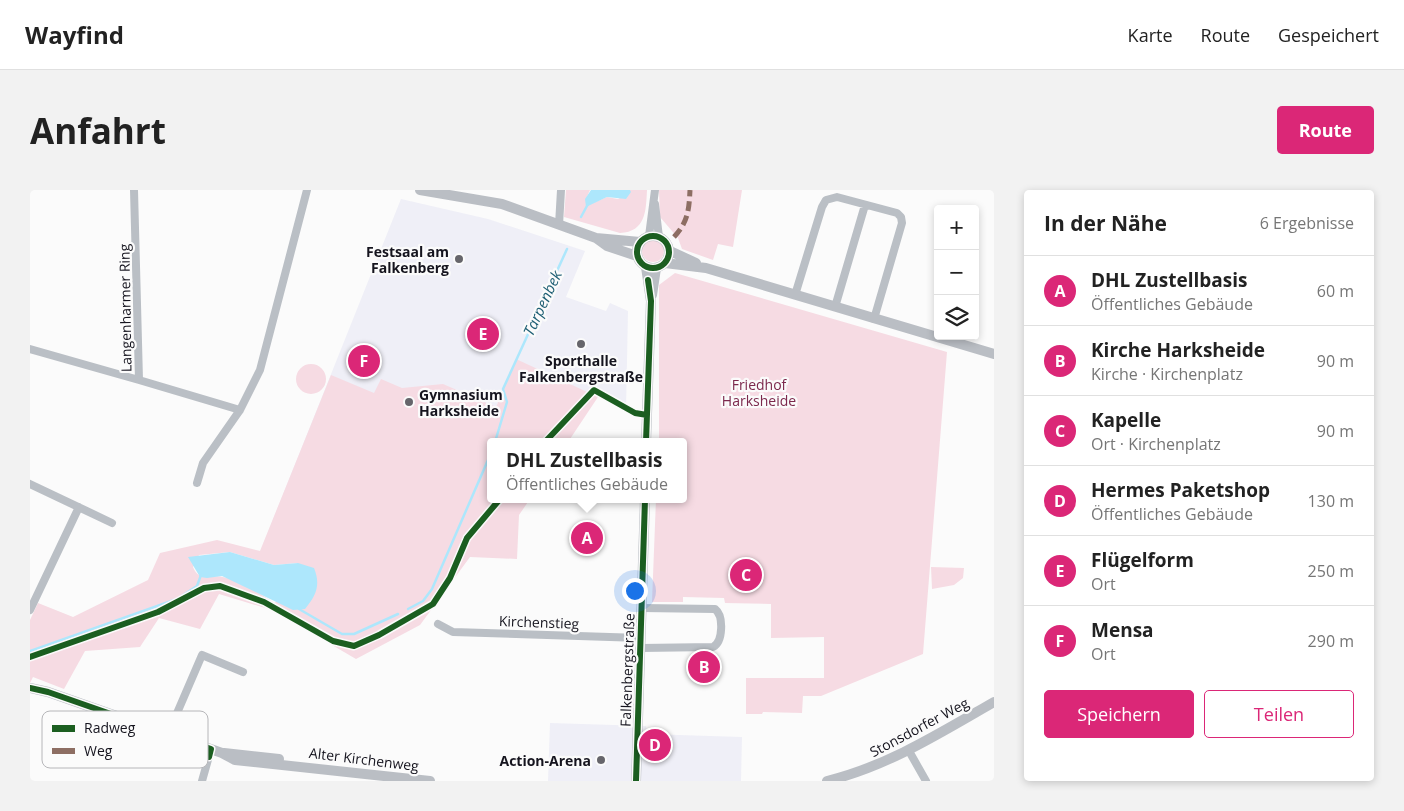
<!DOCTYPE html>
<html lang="de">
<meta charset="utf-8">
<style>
:root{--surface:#fff;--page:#f2f2f2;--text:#222;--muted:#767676;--line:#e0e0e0;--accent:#db2777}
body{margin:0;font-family:"Open Sans",sans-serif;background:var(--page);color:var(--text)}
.controls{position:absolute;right:15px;top:15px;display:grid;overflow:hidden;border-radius:5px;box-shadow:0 2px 8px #0003}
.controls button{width:45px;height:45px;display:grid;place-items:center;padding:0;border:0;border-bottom:1px solid var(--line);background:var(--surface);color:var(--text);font:25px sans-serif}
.you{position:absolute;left:604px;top:400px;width:18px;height:18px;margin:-12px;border:4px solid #fff;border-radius:50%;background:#1a73e8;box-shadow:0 0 0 8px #1a73e833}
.badge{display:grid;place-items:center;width:32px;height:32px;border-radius:50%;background:var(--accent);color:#fff;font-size:16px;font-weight:700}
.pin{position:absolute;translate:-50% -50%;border:2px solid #fff;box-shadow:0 1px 5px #0006}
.popup{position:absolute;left:457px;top:248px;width:200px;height:65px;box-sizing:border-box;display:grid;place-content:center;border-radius:5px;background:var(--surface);filter:drop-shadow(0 1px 4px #0005);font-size:16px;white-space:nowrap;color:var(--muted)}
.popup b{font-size:19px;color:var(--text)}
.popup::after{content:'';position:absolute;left:50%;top:100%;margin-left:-10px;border:10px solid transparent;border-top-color:var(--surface)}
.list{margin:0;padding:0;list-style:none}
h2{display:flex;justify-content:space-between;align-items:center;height:65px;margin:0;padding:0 20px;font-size:21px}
h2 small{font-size:16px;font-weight:400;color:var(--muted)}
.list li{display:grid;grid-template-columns:32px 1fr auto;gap:15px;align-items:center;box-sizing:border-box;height:70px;padding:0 20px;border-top:1px solid var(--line)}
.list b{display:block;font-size:19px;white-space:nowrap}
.list p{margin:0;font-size:16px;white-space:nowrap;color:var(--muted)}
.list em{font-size:16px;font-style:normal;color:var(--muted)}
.actions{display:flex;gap:10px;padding:15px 20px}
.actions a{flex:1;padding:11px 0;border:1px solid var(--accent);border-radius:5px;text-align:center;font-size:18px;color:var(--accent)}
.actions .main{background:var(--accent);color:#fff}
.icon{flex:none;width:28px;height:28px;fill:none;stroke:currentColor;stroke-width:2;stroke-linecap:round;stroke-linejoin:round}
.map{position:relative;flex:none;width:964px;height:591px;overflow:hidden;border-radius:5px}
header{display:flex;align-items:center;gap:30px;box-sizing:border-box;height:70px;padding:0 25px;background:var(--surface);border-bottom:1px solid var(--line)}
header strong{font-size:24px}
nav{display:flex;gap:28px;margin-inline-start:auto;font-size:18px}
.intro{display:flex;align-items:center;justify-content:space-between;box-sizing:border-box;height:120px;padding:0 30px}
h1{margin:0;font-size:35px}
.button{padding:12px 22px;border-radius:5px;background:var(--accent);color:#fff;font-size:18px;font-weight:700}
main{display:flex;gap:30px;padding:0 30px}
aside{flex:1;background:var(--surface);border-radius:5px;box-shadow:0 2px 8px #0003}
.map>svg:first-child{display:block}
.built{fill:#efeff7}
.green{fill:#f6dbe3;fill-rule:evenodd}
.water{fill:#ade7fc}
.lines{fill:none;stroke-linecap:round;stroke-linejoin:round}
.stream{stroke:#ade7fc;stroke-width:2.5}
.street{stroke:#babfc5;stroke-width:8}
.secondary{stroke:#babec4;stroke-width:10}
.quiet{stroke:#8d6e63;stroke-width:5;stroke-dasharray:10 5;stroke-linecap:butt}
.cycleway-casing{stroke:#fbfbfb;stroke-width:9}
.cycleway{stroke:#1b5e20;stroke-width:6}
.poi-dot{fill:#66656b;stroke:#fbfbfb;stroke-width:2}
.labels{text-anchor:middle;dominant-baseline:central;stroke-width:4.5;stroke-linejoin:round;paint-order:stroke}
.poi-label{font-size:14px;font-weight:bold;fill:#15141e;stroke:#fbfbfb;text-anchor:end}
.street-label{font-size:14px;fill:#15141e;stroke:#fbfbfb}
.park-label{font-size:14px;fill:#7c294d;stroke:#fbfbfb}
.water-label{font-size:15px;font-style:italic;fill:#1e5f74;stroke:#fbfbfb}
.key{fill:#fbfbfb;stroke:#b6b6b9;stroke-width:1}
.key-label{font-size:14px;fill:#15141e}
</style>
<header>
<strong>Wayfind</strong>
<nav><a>Karte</a><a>Route</a><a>Gespeichert</a></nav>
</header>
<div class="intro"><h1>Anfahrt</h1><a class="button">Route</a></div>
<main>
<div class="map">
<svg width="964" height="591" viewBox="0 0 964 591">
<rect width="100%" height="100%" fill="#fbfbfb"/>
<path class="built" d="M371,9L458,29L555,61L536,107L576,121L580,113L598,121L596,220L486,170L389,398L230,362Z
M520,533L616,536L617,544L712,547L711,591H518Z"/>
<path class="green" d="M536,0H560L556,9V16L577,7L588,9L600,2V0H617C616,20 616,42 590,43L534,27Z
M629,0H712L703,57L688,54L683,70L652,59L648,48L630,27Z
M612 61a11 11 0 1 1 22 0a11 11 0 1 1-22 0Z
M645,83L917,162L893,464L791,506H773L772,523L733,522L732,524H716V488H794V447L741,448V414L695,413L694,408L653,407V412H622L626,309H653V252H629V95Z
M486,169L568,207L538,252H461V309H500L489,325L487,369L440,367L390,435L326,469L242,420L189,404L170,439L129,428L110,457L55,461L34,499L3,487L0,493V430L8,413L43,427L118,390L130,363L187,350L230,361L301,185L344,203L351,189L372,198L413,194L466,217ZM200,362L244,375L268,373L245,413C229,404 212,391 193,387C182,384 169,393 163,377L169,365Z
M266 189a15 15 0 1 1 30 0a15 15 0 1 1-30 0Z
M901,377L934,378L933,388L924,395L902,399Z"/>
<path class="water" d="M561,0H600L601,2L596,9L577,7L556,17L555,9Z
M200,362L244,375L268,373L284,378C291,395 286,406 275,419L263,420L192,386L177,388L170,387L158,367Z"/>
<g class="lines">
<path class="stream" d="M551,27L558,14
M465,252L477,212L473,199L537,59
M269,419L312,444H324L368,424
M378,419L393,411L402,399L461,263
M0,461L147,409L167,396L171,385"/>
<path class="street" d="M104,0L109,190L210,220
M625,14L629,47
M529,35L531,0
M619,46L625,0
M765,105L792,17L796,10L807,7L867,23L871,27L872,33L844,129
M805,117L835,15
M0,159L109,190
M167,293L173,273L210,220L230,180L277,0
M0,294L82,333
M0,420L49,317
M408,434L423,442L611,448
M611,458L683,457C693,452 694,426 685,419L612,418
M138,544L172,465L213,482
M879,561L896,591
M172,591L181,559"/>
<path class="secondary" d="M390,0L472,14L566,48L577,56L607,66
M607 62a16 16 0 1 1 32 0a16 16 0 1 1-32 0Z
M566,48L610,52
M640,61L666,73
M635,73L676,78L964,164
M616,77L621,111L616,252
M622,105L626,78
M0,498L18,502L192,563L205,570L400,591
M194,563L249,569
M606,591L615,309
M797,591C858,576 910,543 964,512"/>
<path class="quiet" d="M644,47C658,32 659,20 660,0"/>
<defs>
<path id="cycleway" d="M607 62a16 16 0 1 1 32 0a16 16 0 1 1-32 0Z
M515,252L564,200L605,223L617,225
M616,252L621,111L618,90
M0,467L128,422L174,398L190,396L234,412L303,451L324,456L349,445L403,414L420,388L437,348L470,309
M0,498L18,502L181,559L179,567
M606,591L615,309"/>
</defs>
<use href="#cycleway" class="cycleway-casing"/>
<use href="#cycleway" class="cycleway"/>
</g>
<g class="poi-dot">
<circle cx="429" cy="69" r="5"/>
<circle cx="551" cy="154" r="5"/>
<circle cx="379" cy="212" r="5"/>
<circle cx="571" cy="570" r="5"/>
</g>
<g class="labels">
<g class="poi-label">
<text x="419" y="61">Festsaal am<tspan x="419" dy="16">Falkenberg</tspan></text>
<text x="551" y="170" text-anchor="middle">Sporthalle<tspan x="551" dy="16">Falkenbergstraße</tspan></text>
<text x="389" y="204" text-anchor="start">Gymnasium<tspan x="389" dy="16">Harksheide</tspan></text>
<text x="561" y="570">Action-Arena</text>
</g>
<g class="street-label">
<text transform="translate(95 118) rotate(-91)">Langenharmer Ring</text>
<text transform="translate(509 432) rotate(2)">Kirchenstieg</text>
<text transform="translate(597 480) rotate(-88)">Falkenbergstraße</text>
<text transform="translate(889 537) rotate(-28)">Stonsdorfer Weg</text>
<text transform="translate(334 569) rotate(7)">Alter Kirchenweg</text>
</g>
<g class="park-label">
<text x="729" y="194">Friedhof<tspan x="729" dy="16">Harksheide</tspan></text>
</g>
<g class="water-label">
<text transform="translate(512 113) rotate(-65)">Tarpenbek</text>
</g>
</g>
<rect x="12" y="521" width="166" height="57" rx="8" class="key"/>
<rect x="22" y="535" width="23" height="7" fill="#1b5e20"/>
<rect x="22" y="558" width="23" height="6" fill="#8d6e63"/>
<g class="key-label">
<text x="54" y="543">Radweg</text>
<text x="54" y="566">Weg</text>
</g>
</svg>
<div class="controls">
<button>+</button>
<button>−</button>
<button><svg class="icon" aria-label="layers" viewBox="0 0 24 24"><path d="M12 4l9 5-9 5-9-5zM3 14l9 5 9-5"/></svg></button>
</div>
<div class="you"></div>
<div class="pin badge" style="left:557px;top:348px">A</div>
<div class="popup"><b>DHL Zustellbasis</b>Öffentliches Gebäude</div>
<div class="pin badge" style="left:674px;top:477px">B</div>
<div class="pin badge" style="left:716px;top:385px">C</div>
<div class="pin badge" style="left:625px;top:555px">D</div>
<div class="pin badge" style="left:453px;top:144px">E</div>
<div class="pin badge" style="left:334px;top:171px">F</div>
</div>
<aside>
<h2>In der Nähe<small>6 Ergebnisse</small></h2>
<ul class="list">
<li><span class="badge">A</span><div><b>DHL Zustellbasis</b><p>Öffentliches Gebäude</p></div><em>60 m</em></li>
<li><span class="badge">B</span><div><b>Kirche Harksheide</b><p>Kirche · Kirchenplatz</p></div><em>90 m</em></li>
<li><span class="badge">C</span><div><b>Kapelle</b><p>Ort · Kirchenplatz</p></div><em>90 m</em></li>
<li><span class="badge">D</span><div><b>Hermes Paketshop</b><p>Öffentliches Gebäude</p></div><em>130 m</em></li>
<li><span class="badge">E</span><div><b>Flügelform</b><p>Ort</p></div><em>250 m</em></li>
<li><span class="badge">F</span><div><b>Mensa</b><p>Ort</p></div><em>290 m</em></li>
</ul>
<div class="actions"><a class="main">Speichern</a><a>Teilen</a></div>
</aside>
</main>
